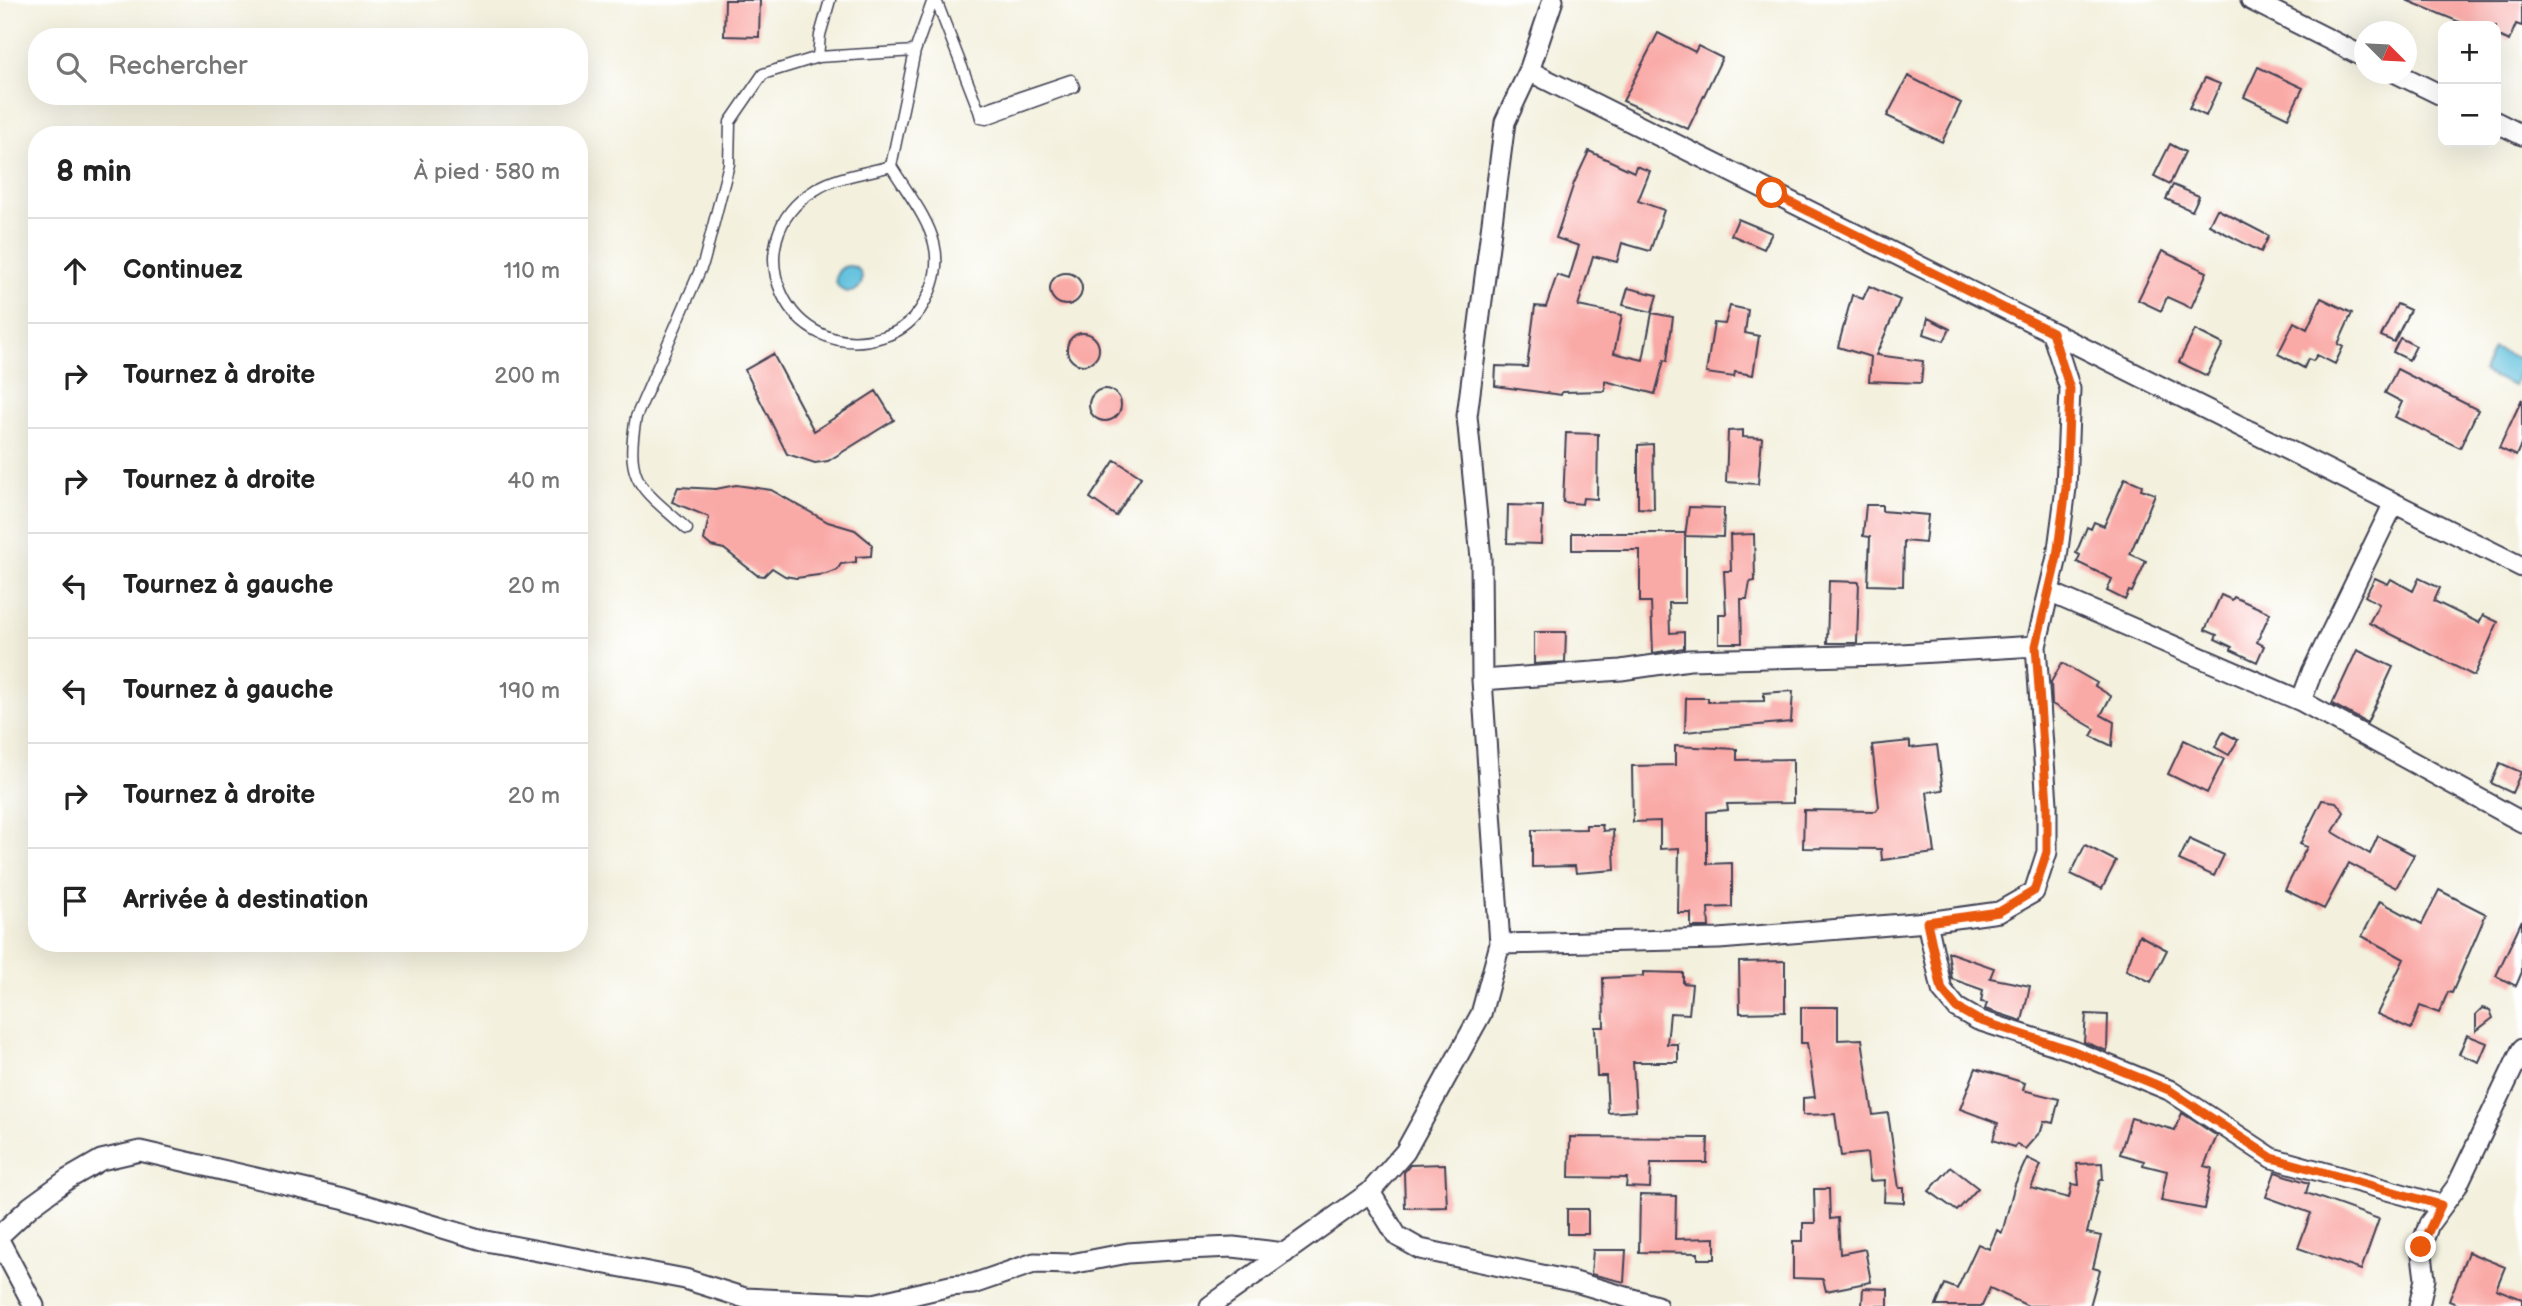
<!DOCTYPE html>
<html lang="fr">
<meta charset="utf-8">
<style>
:root{--surface:#fff;--page:#f6f6f6;--text:#222;--muted:#767676;--line:#e0e0e0}
body{margin:0;font-family:"Balsamiq Sans",sans-serif;background:var(--page);color:var(--text)}
.controls{position:absolute;right:21px;top:21px;display:grid;overflow:hidden;border-radius:14px;box-shadow:0 7px 28px #0002}
.controls button{width:63px;height:63px;display:grid;place-items:center;padding:0;border:0;border-bottom:2px solid var(--line);background:var(--surface);color:var(--text);font:35px sans-serif}
.compass{position:absolute;left:2354px;top:21px;width:63px;height:63px;border-radius:50%;background:var(--surface);box-shadow:0 7px 28px #0002;rotate:114deg}
.stop{position:absolute;width:21px;height:21px;margin:-16px;border:5px solid #ea580c;border-radius:50%;background:#fff}
.stop.end{background:#ea580c;border-color:#fff;box-shadow:0 2px 7px #0008}
.list{margin:0;padding:0;list-style:none}
h2{display:flex;justify-content:space-between;align-items:center;height:91px;margin:0;padding:0 28px;font-size:30px}
h2 small{font-size:23px;font-weight:400;color:var(--muted)}
.list li{display:grid;grid-template-columns:46px 1fr auto;gap:21px;align-items:center;box-sizing:border-box;height:105px;padding:0 28px;border-top:2px solid var(--line)}
.list b{display:block;font-size:26px;white-space:nowrap}
.list em{font-size:23px;font-style:normal;color:var(--muted)}
.icon{flex:none;width:38px;height:38px;fill:none;stroke:currentColor;stroke-width:2;stroke-linecap:round;stroke-linejoin:round}
.map{position:relative;flex:none;width:2522px;height:1306px;overflow:hidden}
.search{position:absolute;background:var(--surface);box-shadow:0 7px 28px #0002;left:28px;top:28px;width:560px;height:77px;display:flex;align-items:center;gap:18px;box-sizing:border-box;padding:0 24px;border-radius:28px;color:var(--muted);font-size:26px}
.panel{position:absolute;background:var(--surface);box-shadow:0 7px 28px #0002;left:28px;top:126px;width:560px;height:826px;border-radius:28px}
.map>svg:first-child{display:block}
.water{fill:#5fc0dd;stroke:#40718c;stroke-width:2}
.building{fill:#f9a9a6}
.lines{fill:none;stroke-linecap:round;stroke-linejoin:round}
.lane-casing{stroke:#414153;stroke-width:13}
.street-casing{stroke:#414153;stroke-width:23}
.lane{stroke:#fff;stroke-width:10}
.street{stroke:#fff;stroke-width:19}
.route{stroke:#ea580c;stroke-width:9}
</style>
<div class="map">
<svg width="2522" height="1306" viewBox="0 0 2522 1306">
<rect width="100%" height="100%" fill="#fff"/>
<filter id="ink" filterUnits="userSpaceOnUse"><feTurbulence type="fractalNoise" baseFrequency=".0143" numOctaves="2"/><feDisplacementMap in="SourceGraphic" scale="14" xChannelSelector="R" yChannelSelector="G"/><feConvolveMatrix kernelMatrix="1 2 1 2 8 2 1 2 1" color-interpolation-filters="sRGB"/></filter>
<filter id="wash" filterUnits="userSpaceOnUse"><feTurbulence type="fractalNoise" baseFrequency=".00686" numOctaves="4" result="noise"/><feDisplacementMap in="SourceGraphic" scale="28" xChannelSelector="R" yChannelSelector="G"/><feGaussianBlur stdDeviation="1.57" result="paint"/><feColorMatrix in="noise" values="0 0 0 0 0 0 0 0 0 0 0 0 0 0 0 0 0 1.4 0 .05"/><feComposite in="paint" operator="in"/></filter>
<g filter="url(#wash)">
<rect width="100%" height="100%" fill="#f3f0dd"/>
<path class="water" d="M836 279a13 13 0 1 1 26 0a13 13 0 1 1-26 0Z
M2493,348L2522,360L2514,386L2483,372Z"/>
<g id="blocks">
<path class="building" d="M725,0H760L759,37L724,36Z
M2406,0H2522V26L2516,24L2509,41L2496,35V26H2469Z
M1658,33L1695,52L1698,46L1722,58L1688,129L1623,101Z
M2258,67L2303,88L2288,118L2244,97Z
M1908,76L1961,103L1942,142L1887,116Z
M2205,78L2220,84L2206,116L2189,108Z
M2170,144L2185,152L2170,184L2154,176Z
M1589,151L1634,172L1636,166L1650,171L1638,201L1664,210L1650,251L1622,243L1617,262L1593,256L1578,306L1622,315L1614,353L1643,360L1652,313L1673,317L1667,361L1664,360L1655,394L1605,381V391L1562,392L1561,395L1495,386L1496,366L1527,367L1535,306L1546,307L1557,275L1569,279L1579,246L1556,238L1574,183Z
M2173,185L2199,196L2192,211L2166,199Z
M2217,209L2269,236L2261,252L2209,225Z
M1738,219L1772,233L1764,249L1731,235Z
M2162,251L2207,272L2191,308L2167,297L2161,311L2138,300Z
M1050 289a16 16 0 1 1 32 0a16 16 0 1 1-32 0Z
M1869,286L1900,300L1876,355L1923,361L1921,383L1869,381L1871,357L1838,347L1852,295L1863,299Z
M1628,288L1657,295L1652,312L1623,305Z
M2321,298L2352,313L2338,344L2343,347L2335,364L2317,355L2313,361L2308,359L2304,368L2278,354L2294,322L2307,329Z
M2397,304L2410,310L2394,342L2381,336Z
M1730,306L1748,310L1745,333L1759,336L1753,375L1735,372L1734,377L1706,373L1714,323L1725,324Z
M1928,318L1950,329L1944,341L1924,334Z
M2195,330L2223,344L2207,376L2179,362Z
M1067 349a16 16 0 1 1 32 0a16 16 0 1 1-32 0Z
M2400,338L2416,346L2409,360L2393,352Z
M773,354L814,431L876,391L894,420L828,461L815,463L787,454L745,370Z
M2397,369L2478,410L2460,448L2395,417L2402,402L2385,393Z
M1089 405a16 16 0 1 1 32 0a16 16 0 1 1-32 0Z
M2522,399V442L2516,456L2499,448Z
M1743,430V437L1762,438L1758,484L1726,482L1728,431Z
M1566,433L1598,434L1597,499L1583,498L1582,504L1563,502Z
M1653,444L1654,509L1638,508V445Z
M1115,460L1141,477L1116,516L1090,498Z
M2125,478L2142,485L2141,489L2155,494L2130,554L2146,561L2132,592L2129,591L2125,600L2107,591L2112,579L2077,562L2080,555L2076,553L2087,527L2091,529L2094,522L2104,526Z
M736,485L771,490L828,522L855,530L872,544L871,556L856,557V562L841,564L837,570L826,574L796,578L785,576L772,568L764,576L757,575L724,549L711,546L704,540L709,517L672,502L678,487L716,489Z
M1508,505L1543,506L1541,544L1507,543Z
M1866,505H1882V511L1928,515L1925,543L1904,541L1903,586L1868,585L1870,537L1863,536Z
M1689,507L1724,508L1723,537L1685,536Z
M1572,533H1685V603H1669L1670,633L1684,632V648L1653,653L1651,602H1640V550H1572Z
M1754,534L1755,581L1750,582L1747,599H1741L1742,643H1719V614H1726L1724,571H1731L1730,535Z
M2375,578L2388,584L2391,579L2413,591L2419,578L2440,588L2434,601L2479,623L2483,615L2498,622L2474,676L2369,623L2379,604L2365,596Z
M1829,581L1859,582L1857,643H1827Z
M2221,595L2232,600L2234,597L2270,613L2257,642L2264,646L2257,662L2231,650L2232,647L2215,639L2217,635L2205,630Z
M1534,632H1566L1565,662L1534,664Z
M2357,650L2393,667L2367,723L2332,704Z
M2062,663L2097,683L2095,686L2111,696L2101,715L2114,722L2112,746L2091,736L2095,729L2052,704L2051,682Z
M1793,691L1791,722L1685,732L1686,698H1708V702L1764,701V693Z
M2223,732L2238,740L2229,755L2215,747Z
M2184,740L2224,759L2207,793L2168,774Z
M1910,741V748L1937,745L1943,790L1927,792L1935,853L1882,860L1881,849L1803,848L1804,810L1876,811L1879,807L1872,745Z
M1675,746L1737,749V760L1793,759V803L1727,804L1728,810L1707,812V864L1732,863V907L1708,908L1709,927H1691V913H1678L1679,848L1660,849V821L1633,822L1632,766L1675,765Z
M2500,763L2521,772L2512,793L2491,783Z
M2322,800L2336,802L2344,812L2333,832L2370,854L2378,836L2414,855L2396,888L2349,863L2324,909L2285,890L2307,847L2300,844Z
M1586,825H1602L1603,831L1613,830L1615,870L1576,873L1575,866L1532,867V830L1586,829Z
M2189,839L2224,855L2214,876L2179,860Z
M2085,845L2116,861L2102,889L2071,874Z
M2439,890L2486,914L2452,993L2448,992L2439,1013L2420,1006L2411,1029L2377,1014L2404,959L2362,936L2380,901L2422,924Z
M2522,920V972L2516,986L2496,976Z
M2139,935L2167,950L2151,982L2126,970Z
M1948,952L1994,968L1990,978L2030,986L2022,1021L1985,1009L1987,1003L1981,1002L1983,990L1952,979Z
M1785,961V1012L1740,1013L1739,962Z
M1643,972L1683,973V983L1692,984L1689,1014L1670,1013L1667,1044H1678V1062H1633L1636,1111L1608,1113L1606,1076H1597L1595,1027H1604L1603,978L1643,976Z
M1801,1007H1838V1040L1862,1039L1873,1115L1888,1113L1899,1188H1904V1203L1884,1202L1885,1180L1870,1181L1867,1153L1841,1156L1835,1114L1803,1115V1098L1815,1097L1807,1043H1801Z
M2482,1008L2490,1010L2493,1018L2476,1031V1014Z
M2086,1014L2108,1015L2107,1051L2084,1042Z
M2467,1035L2487,1043L2479,1062L2459,1054Z
M1976,1068L2025,1083L2023,1090L2059,1099L2053,1123L2044,1121L2041,1131L2025,1149L2017,1144L2014,1147L1993,1140L1998,1123L1960,1109Z
M2182,1113L2217,1136L2204,1166L2212,1168L2204,1209L2161,1201L2167,1171L2143,1165L2144,1161L2120,1154L2131,1118L2175,1130Z
M1570,1137L1708,1138L1707,1163H1651L1650,1188L1626,1187L1627,1178L1569,1177Z
M2027,1158L2041,1165L2031,1188L2069,1198L2072,1184L2079,1185L2077,1164L2102,1163L2103,1180H2100L2087,1233L2101,1236L2093,1268L2100,1270L2090,1306H2028L1990,1288L1982,1306H1936L1945,1284L1957,1289L1978,1244L1989,1249L1997,1230L2002,1233L2015,1184Z
M1445,1164L1447,1207L1405,1208L1404,1172L1410,1165Z
M1951,1167L1978,1188L1957,1211L1929,1191Z
M2275,1172L2309,1183L2306,1193L2379,1219L2361,1270L2298,1248L2311,1213L2266,1197Z
M1814,1189H1829L1830,1219L1838,1218L1840,1254L1865,1249L1871,1282L1826,1291L1823,1279L1793,1278V1241H1803V1223H1815Z
M1640,1195L1676,1196L1675,1239L1715,1238V1259H1698V1253L1639,1252Z
M1567,1209H1588V1234H1567Z
M1593,1250H1626L1624,1282L1591,1274Z
M2468,1252L2505,1267L2496,1289L2522,1299V1306H2461L2449,1301Z
M1863,1288L1888,1289V1306H1862Z"/>
</g>
</g>
<g filter="url(#ink)">
<use href="#blocks" fill-opacity="0" stroke="#414153" stroke-width="2"/>
<g class="lines">
<defs>
<path id="lane" d="M936,0L979,111L1071,80L1074,87L986,119L981,118L979,111
M818,57L820,35L830,0
M891,166C922,216 958,251 920,310C911,323 897,333 882,337C788,366 731,241 815,190C836,176 867,173 891,166Z
M891,166L915,51L933,0
M687,529C641,487 624,484 636,417L704,261L729,164L730,122L763,74L818,57L915,51"/>
<path id="street" d="M2251,0L2364,57
M1529,71L2522,567
M2398,74L2443,96
M2496,122L2522,135
M2394,503L2312,672L2301,701L2522,822
M2049,592L2301,701
M1482,680L1621,670L1689,660L1884,655L2036,646
M1927,922L1942,990L1957,1008L1978,1020L2071,1050L2169,1090L2272,1158L2441,1205
M1500,944L1719,939L1927,922L1999,912L2034,892L2047,852V804L2036,646L2057,557L2066,488L2070,389L2052,333
M1370,1192L1397,1236L1420,1249L1575,1282L1657,1306
M0,1235L31,1206L68,1179L101,1160L140,1151L342,1198L486,1241L685,1279L745,1298L874,1304L950,1286L973,1284L1034,1263L1071,1264L1128,1253L1186,1249L1233,1247L1285,1253
M0,1242L34,1306
M1210,1306L1370,1192L1405,1152L1481,1014L1500,944L1482,680L1481,558L1467,416L1505,122L1529,71L1553,0
M2419,1306L2425,1279L2421,1247L2429,1224L2457,1186L2522,1049"/>
</defs>
<use href="#lane" class="lane-casing"/>
<use href="#street" class="street-casing"/>
<use href="#lane" class="lane"/>
<use href="#street" class="street"/>
</g>
</g>
<g class="lines" filter="url(#ink)">
<path class="route" d="M1772,193L2052,332L2070,389L2066,488L2057,557L2036,646L2047,804V852L2034,891L1999,912L1927,922L1942,990L1957,1008L1978,1020L2071,1050L2169,1090L2272,1158L2441,1205L2421,1247"/>
</g>
</svg>
<div class="controls">
<button>+</button>
<button>−</button>
</div>
<svg class="compass" viewBox="-18 -18 36 36"><path d="M0-13l5 13h-10z" fill="#e53935"/><path d="M0 13l5-13h-10z" fill="#767676"/></svg>
<div class="stop" style="left:1772px;top:193px"></div>
<div class="stop end" style="left:2421px;top:1247px"></div>
<div class="search"><svg class="icon" aria-label="search" viewBox="0 0 24 24"><circle cx="10" cy="10" r="6"/><path d="M15 15l6 6"/></svg>Rechercher</div>
<section class="panel">
<h2>8 min<small>À pied · 580 m</small></h2>
<ul class="list">
<li><svg class="icon" aria-label="ahead" viewBox="0 0 24 24"><path d="M12 20V5M6 11l6-6 6 6"/></svg><div><b>Continuez</b></div><em>110 m</em></li>
<li><svg class="icon" aria-label="right" viewBox="0 0 24 24"><path d="M7 20v-9h11M14 6l5 5-5 5"/></svg><div><b>Tournez à droite</b></div><em>200 m</em></li>
<li><svg class="icon" aria-label="right" viewBox="0 0 24 24"><path d="M7 20v-9h11M14 6l5 5-5 5"/></svg><div><b>Tournez à droite</b></div><em>40 m</em></li>
<li><svg class="icon" aria-label="left" viewBox="0 0 24 24"><path d="M17 20v-9H6M10 6l-5 5 5 5"/></svg><div><b>Tournez à gauche</b></div><em>20 m</em></li>
<li><svg class="icon" aria-label="left" viewBox="0 0 24 24"><path d="M17 20v-9H6M10 6l-5 5 5 5"/></svg><div><b>Tournez à gauche</b></div><em>190 m</em></li>
<li><svg class="icon" aria-label="right" viewBox="0 0 24 24"><path d="M7 20v-9h11M14 6l5 5-5 5"/></svg><div><b>Tournez à droite</b></div><em>20 m</em></li>
<li><svg class="icon" aria-label="arrive" viewBox="0 0 24 24"><path d="M6 21V4h12l-3 4 3 4H6"/></svg><div><b>Arrivée à destination</b></div></li>
</ul>
</section>
</div>
